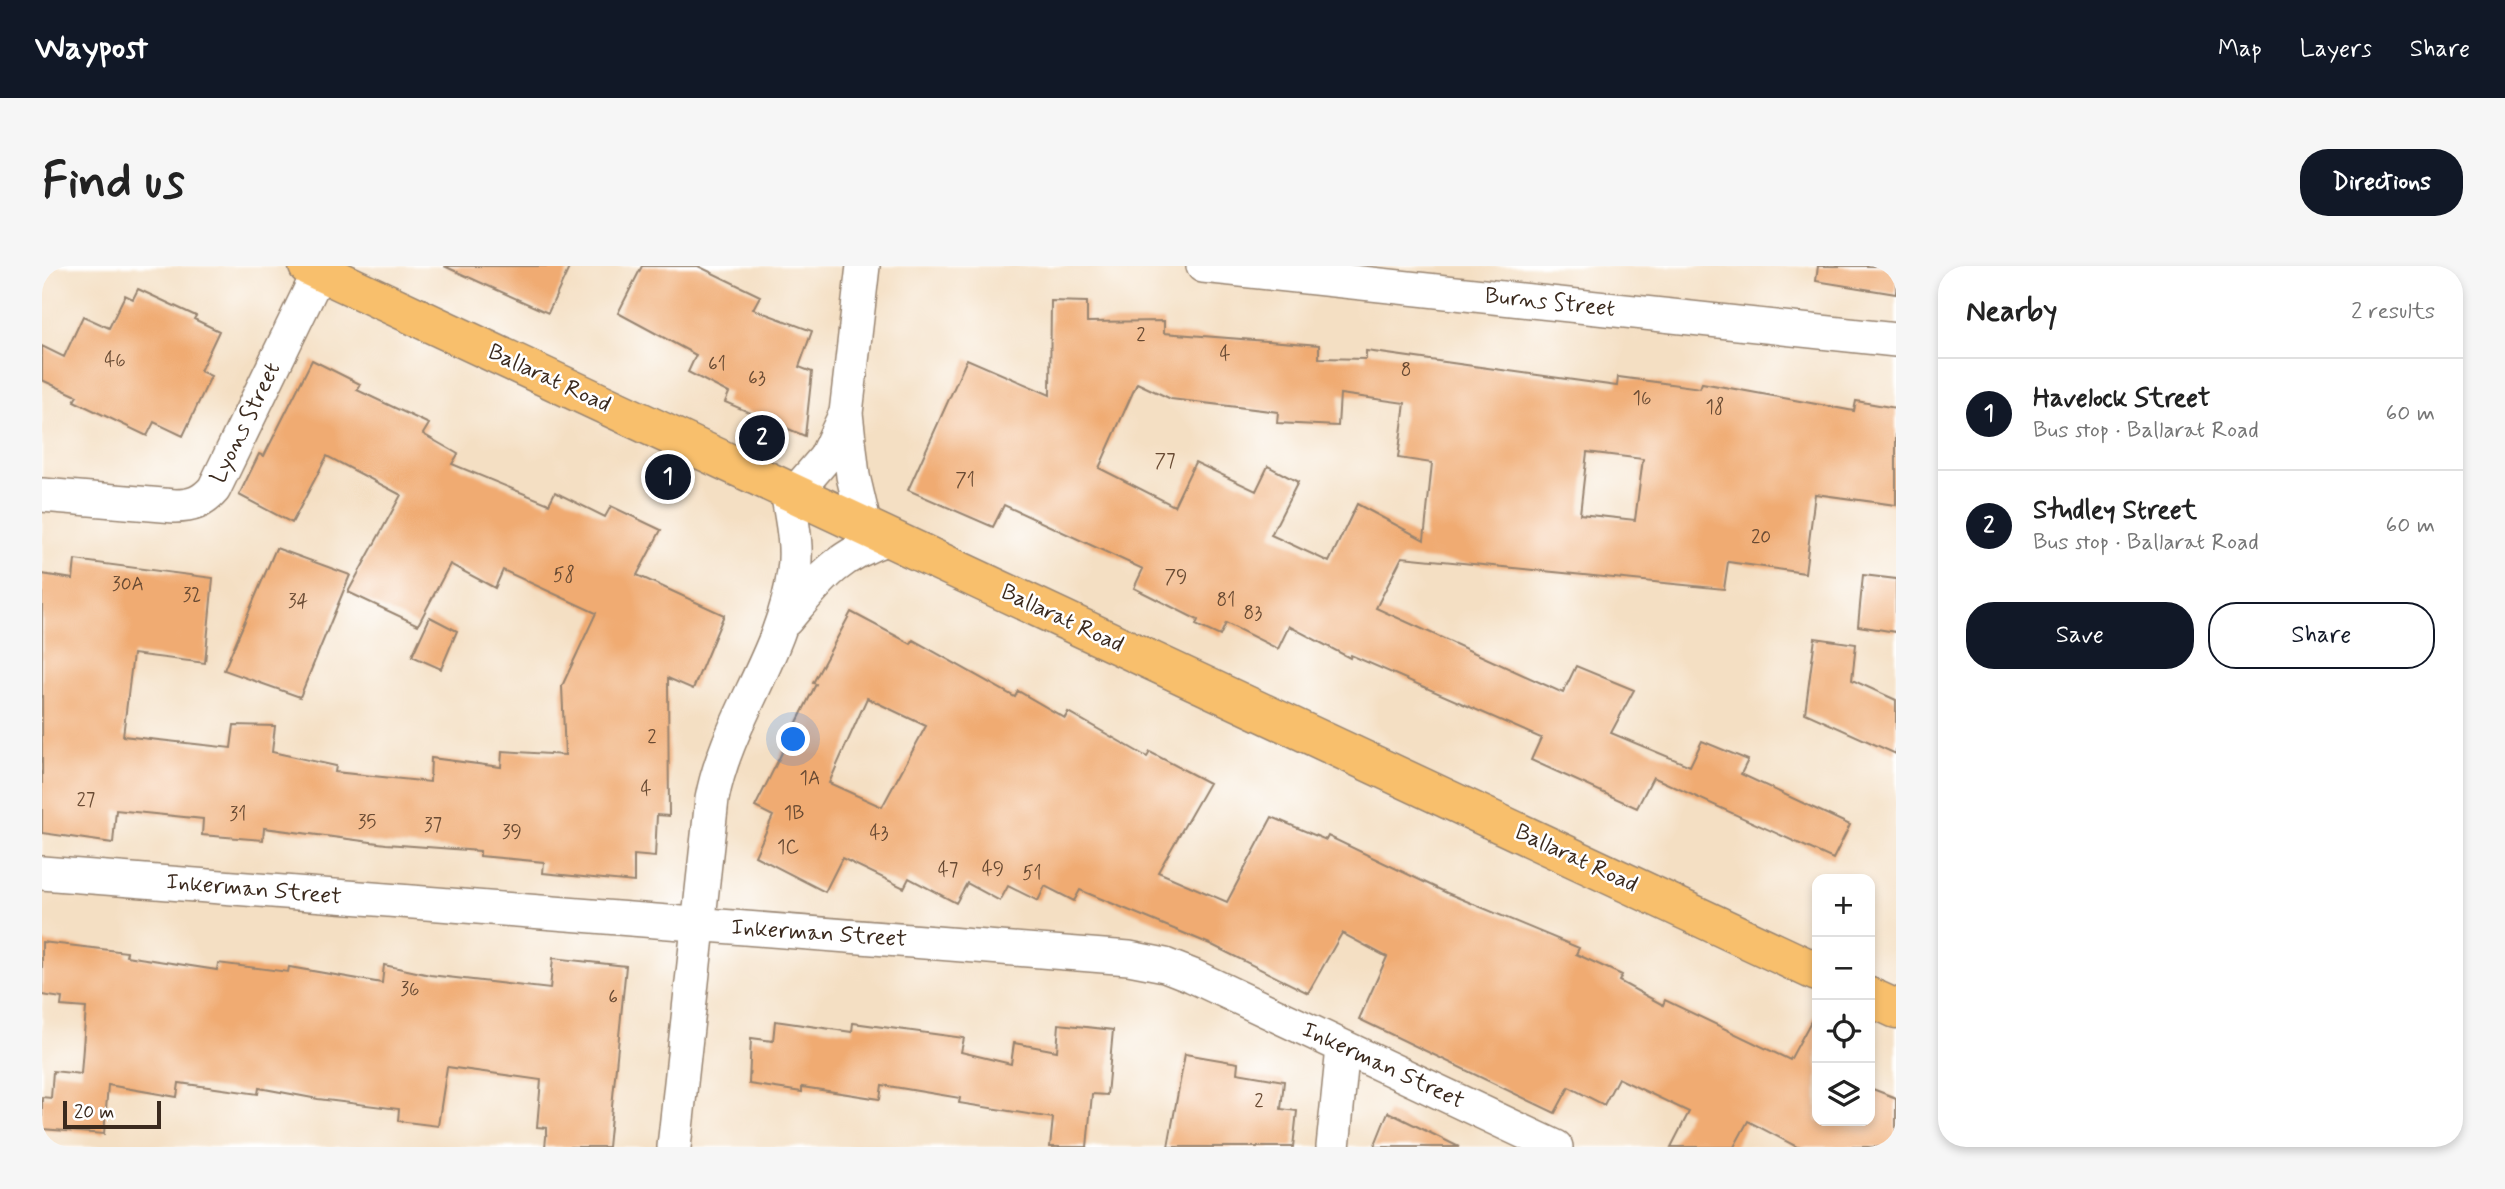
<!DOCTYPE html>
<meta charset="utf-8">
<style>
:root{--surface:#fff;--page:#f6f6f6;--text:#222;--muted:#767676;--line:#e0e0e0;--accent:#111827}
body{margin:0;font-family:Mynerve,sans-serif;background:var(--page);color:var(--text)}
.controls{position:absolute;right:21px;bottom:21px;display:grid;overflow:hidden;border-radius:14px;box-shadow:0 4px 10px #0003}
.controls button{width:63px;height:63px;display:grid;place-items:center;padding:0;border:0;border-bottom:2px solid var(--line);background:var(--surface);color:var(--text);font:35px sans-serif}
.scale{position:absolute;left:21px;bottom:18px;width:98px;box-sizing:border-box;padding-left:7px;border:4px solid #3b2a1e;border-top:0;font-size:19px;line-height:24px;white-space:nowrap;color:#3b2a1e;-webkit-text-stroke:5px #fff;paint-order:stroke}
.you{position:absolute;left:752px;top:474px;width:24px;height:24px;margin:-18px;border:5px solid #fff;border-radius:50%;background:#1a73e8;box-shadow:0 0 0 10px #1a73e833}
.badge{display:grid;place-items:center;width:46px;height:46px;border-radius:50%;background:var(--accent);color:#fff;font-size:23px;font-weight:700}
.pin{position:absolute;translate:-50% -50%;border:4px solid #fff;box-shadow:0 2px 7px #0006}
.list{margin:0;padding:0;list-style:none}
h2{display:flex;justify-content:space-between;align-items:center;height:91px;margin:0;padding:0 28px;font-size:30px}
h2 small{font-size:23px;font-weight:400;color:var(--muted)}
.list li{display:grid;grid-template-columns:46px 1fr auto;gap:21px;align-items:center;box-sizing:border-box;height:112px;padding:0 28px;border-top:2px solid var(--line)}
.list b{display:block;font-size:26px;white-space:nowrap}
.list p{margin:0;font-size:23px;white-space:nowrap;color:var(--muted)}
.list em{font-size:23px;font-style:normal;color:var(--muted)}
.actions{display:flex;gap:14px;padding:21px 28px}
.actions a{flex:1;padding:16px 0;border:2px solid var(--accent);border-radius:28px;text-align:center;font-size:24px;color:var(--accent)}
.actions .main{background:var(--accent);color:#fff}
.icon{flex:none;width:38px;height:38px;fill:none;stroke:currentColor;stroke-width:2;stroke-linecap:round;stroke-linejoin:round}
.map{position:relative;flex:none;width:1854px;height:881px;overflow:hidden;border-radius:28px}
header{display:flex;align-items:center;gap:42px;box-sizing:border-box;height:98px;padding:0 35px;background:var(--accent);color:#fff}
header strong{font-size:33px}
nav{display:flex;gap:38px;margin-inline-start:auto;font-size:24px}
.intro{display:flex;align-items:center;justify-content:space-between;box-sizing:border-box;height:168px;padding:0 42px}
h1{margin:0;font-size:49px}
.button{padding:18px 32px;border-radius:28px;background:var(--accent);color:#fff;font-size:24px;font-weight:700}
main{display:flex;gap:42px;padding:0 42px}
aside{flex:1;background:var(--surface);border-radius:28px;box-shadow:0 4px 10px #0003}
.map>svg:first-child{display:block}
.building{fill:#f0ab72;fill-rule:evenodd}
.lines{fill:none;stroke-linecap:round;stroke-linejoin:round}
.street-casing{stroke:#988470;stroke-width:36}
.highway-casing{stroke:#988470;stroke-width:41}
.street{stroke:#fff;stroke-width:33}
.highway{stroke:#f8bf6c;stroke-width:38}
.labels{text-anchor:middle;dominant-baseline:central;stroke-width:5;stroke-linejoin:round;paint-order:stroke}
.number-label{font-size:19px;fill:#684a33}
.street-label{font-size:23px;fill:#3b2a1e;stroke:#fff}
</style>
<header>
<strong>Waypost</strong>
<nav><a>Map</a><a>Layers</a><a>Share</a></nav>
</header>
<div class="intro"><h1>Find us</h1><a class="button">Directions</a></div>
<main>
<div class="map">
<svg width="1854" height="881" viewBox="0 0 1854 881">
<rect width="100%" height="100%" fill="#fff"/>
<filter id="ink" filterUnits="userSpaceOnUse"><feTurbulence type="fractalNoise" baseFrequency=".0143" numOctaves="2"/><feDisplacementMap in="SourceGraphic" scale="14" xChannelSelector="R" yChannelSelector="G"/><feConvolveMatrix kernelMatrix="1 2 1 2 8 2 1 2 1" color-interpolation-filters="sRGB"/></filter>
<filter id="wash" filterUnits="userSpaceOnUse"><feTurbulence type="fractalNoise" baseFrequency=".00686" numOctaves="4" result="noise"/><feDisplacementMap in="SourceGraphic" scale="28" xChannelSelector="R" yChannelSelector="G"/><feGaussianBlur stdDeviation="1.57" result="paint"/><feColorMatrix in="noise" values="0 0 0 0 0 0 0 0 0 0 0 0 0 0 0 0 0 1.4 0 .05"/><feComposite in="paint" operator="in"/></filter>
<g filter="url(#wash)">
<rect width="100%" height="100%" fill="#f4dfc3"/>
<g id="blocks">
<path class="building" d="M402,0H528L506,47Z
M600,0H656L718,30L711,43L770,65L757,101L770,106L763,170L683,136L687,127L646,106L654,89L576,47Z
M1776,0H1854V28L1774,15Z
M96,23L154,50L152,53L177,65L158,105L169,110L141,170L112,156L105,170L32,135L35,130L0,114V80L22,91L41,50L67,62L83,29L91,33Z
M1009,35L1045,36V56L1122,55V67L1277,79V92L1324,93V85L1575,120L1576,111L1658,122L1660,117L1812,145L1814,135L1854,142V239L1773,228L1763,307L1686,296L1682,323L1360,291L1334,342L1521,427L1534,400L1592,424L1569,467L1648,500L1660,475L1706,494L1699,508L1808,559L1791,593L1611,511L1595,542L1489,494L1499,472L1309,389L1308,392L1247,360L1236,383L1184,357L1178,370L1154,359L1156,354L1092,322L1101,303L962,239L951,261L866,224L925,93L1008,129ZM1095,117L1129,133L1236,146L1235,157L1296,160L1298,128L1363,137L1356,192L1390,197L1382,274L1315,238L1287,296L1229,269L1256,216L1226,200L1214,225L1153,196L1132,240L1057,202ZM1545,186L1601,193L1593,254L1538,248Z
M270,94L318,118L315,124L387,158L381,168L416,188L410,198L507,238L513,226L563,251L569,240L619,264L595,309L682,349L651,423L626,412L627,550L615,549L613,591L592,589V616L501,607L502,596L438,590V585L344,578L222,562L221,574L160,569L161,553L74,544L71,577L0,567V308L31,313L33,294L171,312L163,397L91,388L81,470L189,482L192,459L233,460L230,486L294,500L293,506L388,516L389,492L459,501L460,485L523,489L520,420L554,347L461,304L453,322L408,298L376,359L306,326L359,229L285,190L250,257L197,229L217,188L222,190Z
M234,282L308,309L258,431L182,404Z
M1821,309L1854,313V366L1816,360Z
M809,346L869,378L871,374L973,431L976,425L1023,452L1026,446L1105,491L1108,486L1167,517L1116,606L1185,636L1230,551L1284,574L1286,570L1405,627L1537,682L1534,688L1580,709L1577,715L1621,739L1623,734L1748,794L1775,744V855H1828V822L1854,832V881H1755L1706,855L1692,881H1629L1647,846L1576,812L1562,839L1527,821L1513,847L1317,753L1345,691L1300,667L1266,727L1168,678L1038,624L1032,635L1003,620L996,635L966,620L958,635L925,617L914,637L867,612L862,622L800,592L783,626L713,590L731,550L713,541L774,418L771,417ZM825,432L884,460L840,541L787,517Z
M388,351L415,365L399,403L370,390Z
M1773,372L1814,378L1810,414L1854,434V488L1763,447Z
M0,676L85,686L84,690L175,704L176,697L246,706L247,701L340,717L342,699L388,709L508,723L511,692L584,700L566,881H503L505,862L495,861L499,814L405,801L396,860L356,855L357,843L276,833L217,822L216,828L137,817L135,831L66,819L62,868L0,863V831L9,832L11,805L39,808L44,742L19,740L20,732L0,729Z
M733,755L810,766L811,757L922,772L919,786L969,798L972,777L1015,785L1017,758L1071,764L1065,829L1050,828L1045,881H1008L1011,852L917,837L918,832L840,819L838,833L760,821V826L707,818L709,772L731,775Z
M1143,788L1196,797L1195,807L1242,815L1239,843L1255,845L1251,881H1126Z
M1346,846L1417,881H1332Z"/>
</g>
</g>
<g filter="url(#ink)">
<use href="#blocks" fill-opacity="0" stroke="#988470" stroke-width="2"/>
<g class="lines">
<defs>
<path id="street" d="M821,0L804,147L811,210L823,261
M1161,0L1854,74
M752,228L783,192L804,147
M0,229L133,240C150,240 161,236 172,223L277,6
M744,354C779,312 793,291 846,272
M0,607L1087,692L1123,699L1151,710L1514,881
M632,881L670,533C685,453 742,387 752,305C756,278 749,251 745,224
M1291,881L1301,782"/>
<path id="highway" d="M266,0L1775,706
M1828,731L1854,743"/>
</defs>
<use href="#street" class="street-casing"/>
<use href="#highway" class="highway-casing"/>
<use href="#street" class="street"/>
<use href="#highway" class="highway"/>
</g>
</g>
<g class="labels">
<g class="number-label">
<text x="1099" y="69">2</text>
<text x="1183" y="88">4</text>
<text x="73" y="94">46</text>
<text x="675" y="98">61</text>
<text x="1364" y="104">8</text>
<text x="715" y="112">63</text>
<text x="1600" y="132">16</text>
<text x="1673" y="141">18</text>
<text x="1123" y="195">77</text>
<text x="923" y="214">71</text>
<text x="1719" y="271">20</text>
<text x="522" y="309">58</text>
<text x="1134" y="311">79</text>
<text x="86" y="318">30A</text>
<text x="150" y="329">32</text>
<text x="1184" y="334">81</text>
<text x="256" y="335">34</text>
<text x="1211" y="347">83</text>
<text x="610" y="471">2</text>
<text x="768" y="512">1A</text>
<text x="604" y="523">4</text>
<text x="44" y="534">27</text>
<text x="752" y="547">1B</text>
<text x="196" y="548">31</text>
<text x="325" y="556">35</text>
<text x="391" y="559">37</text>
<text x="470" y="566">39</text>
<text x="837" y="567">43</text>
<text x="746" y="581">1C</text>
<text x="951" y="603">49</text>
<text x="906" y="604">47</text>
<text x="990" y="607">51</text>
<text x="368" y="723">36</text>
<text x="571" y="731">6</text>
<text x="1217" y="835">2</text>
</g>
<g class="street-label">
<text transform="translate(1508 37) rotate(6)">Burns Street</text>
<text transform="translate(507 113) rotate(25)">Ballarat Road</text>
<text transform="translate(204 157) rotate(-64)">Lyons Street</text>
<text transform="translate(1020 353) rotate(25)">Ballarat Road</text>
<text transform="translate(1534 593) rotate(25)">Ballarat Road</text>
<text transform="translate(212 624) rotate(5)">Inkerman Street</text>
<text transform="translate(777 668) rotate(4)">Inkerman Street</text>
<text transform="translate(1341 800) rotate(25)">Inkerman Street</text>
</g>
</g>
</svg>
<div class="controls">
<button>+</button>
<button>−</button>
<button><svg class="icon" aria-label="locate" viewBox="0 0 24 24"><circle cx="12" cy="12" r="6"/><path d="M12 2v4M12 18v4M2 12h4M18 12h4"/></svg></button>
<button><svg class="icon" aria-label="layers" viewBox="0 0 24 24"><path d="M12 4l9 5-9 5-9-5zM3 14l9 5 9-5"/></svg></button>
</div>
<div class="scale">20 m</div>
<div class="you"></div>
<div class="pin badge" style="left:626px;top:211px">1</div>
<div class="pin badge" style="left:720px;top:172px">2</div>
</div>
<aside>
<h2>Nearby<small>2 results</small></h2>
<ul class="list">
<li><span class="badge">1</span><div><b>Havelock Street</b><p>Bus stop · Ballarat Road</p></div><em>60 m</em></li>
<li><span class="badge">2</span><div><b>Studley Street</b><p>Bus stop · Ballarat Road</p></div><em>60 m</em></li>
</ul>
<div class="actions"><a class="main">Save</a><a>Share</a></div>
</aside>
</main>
